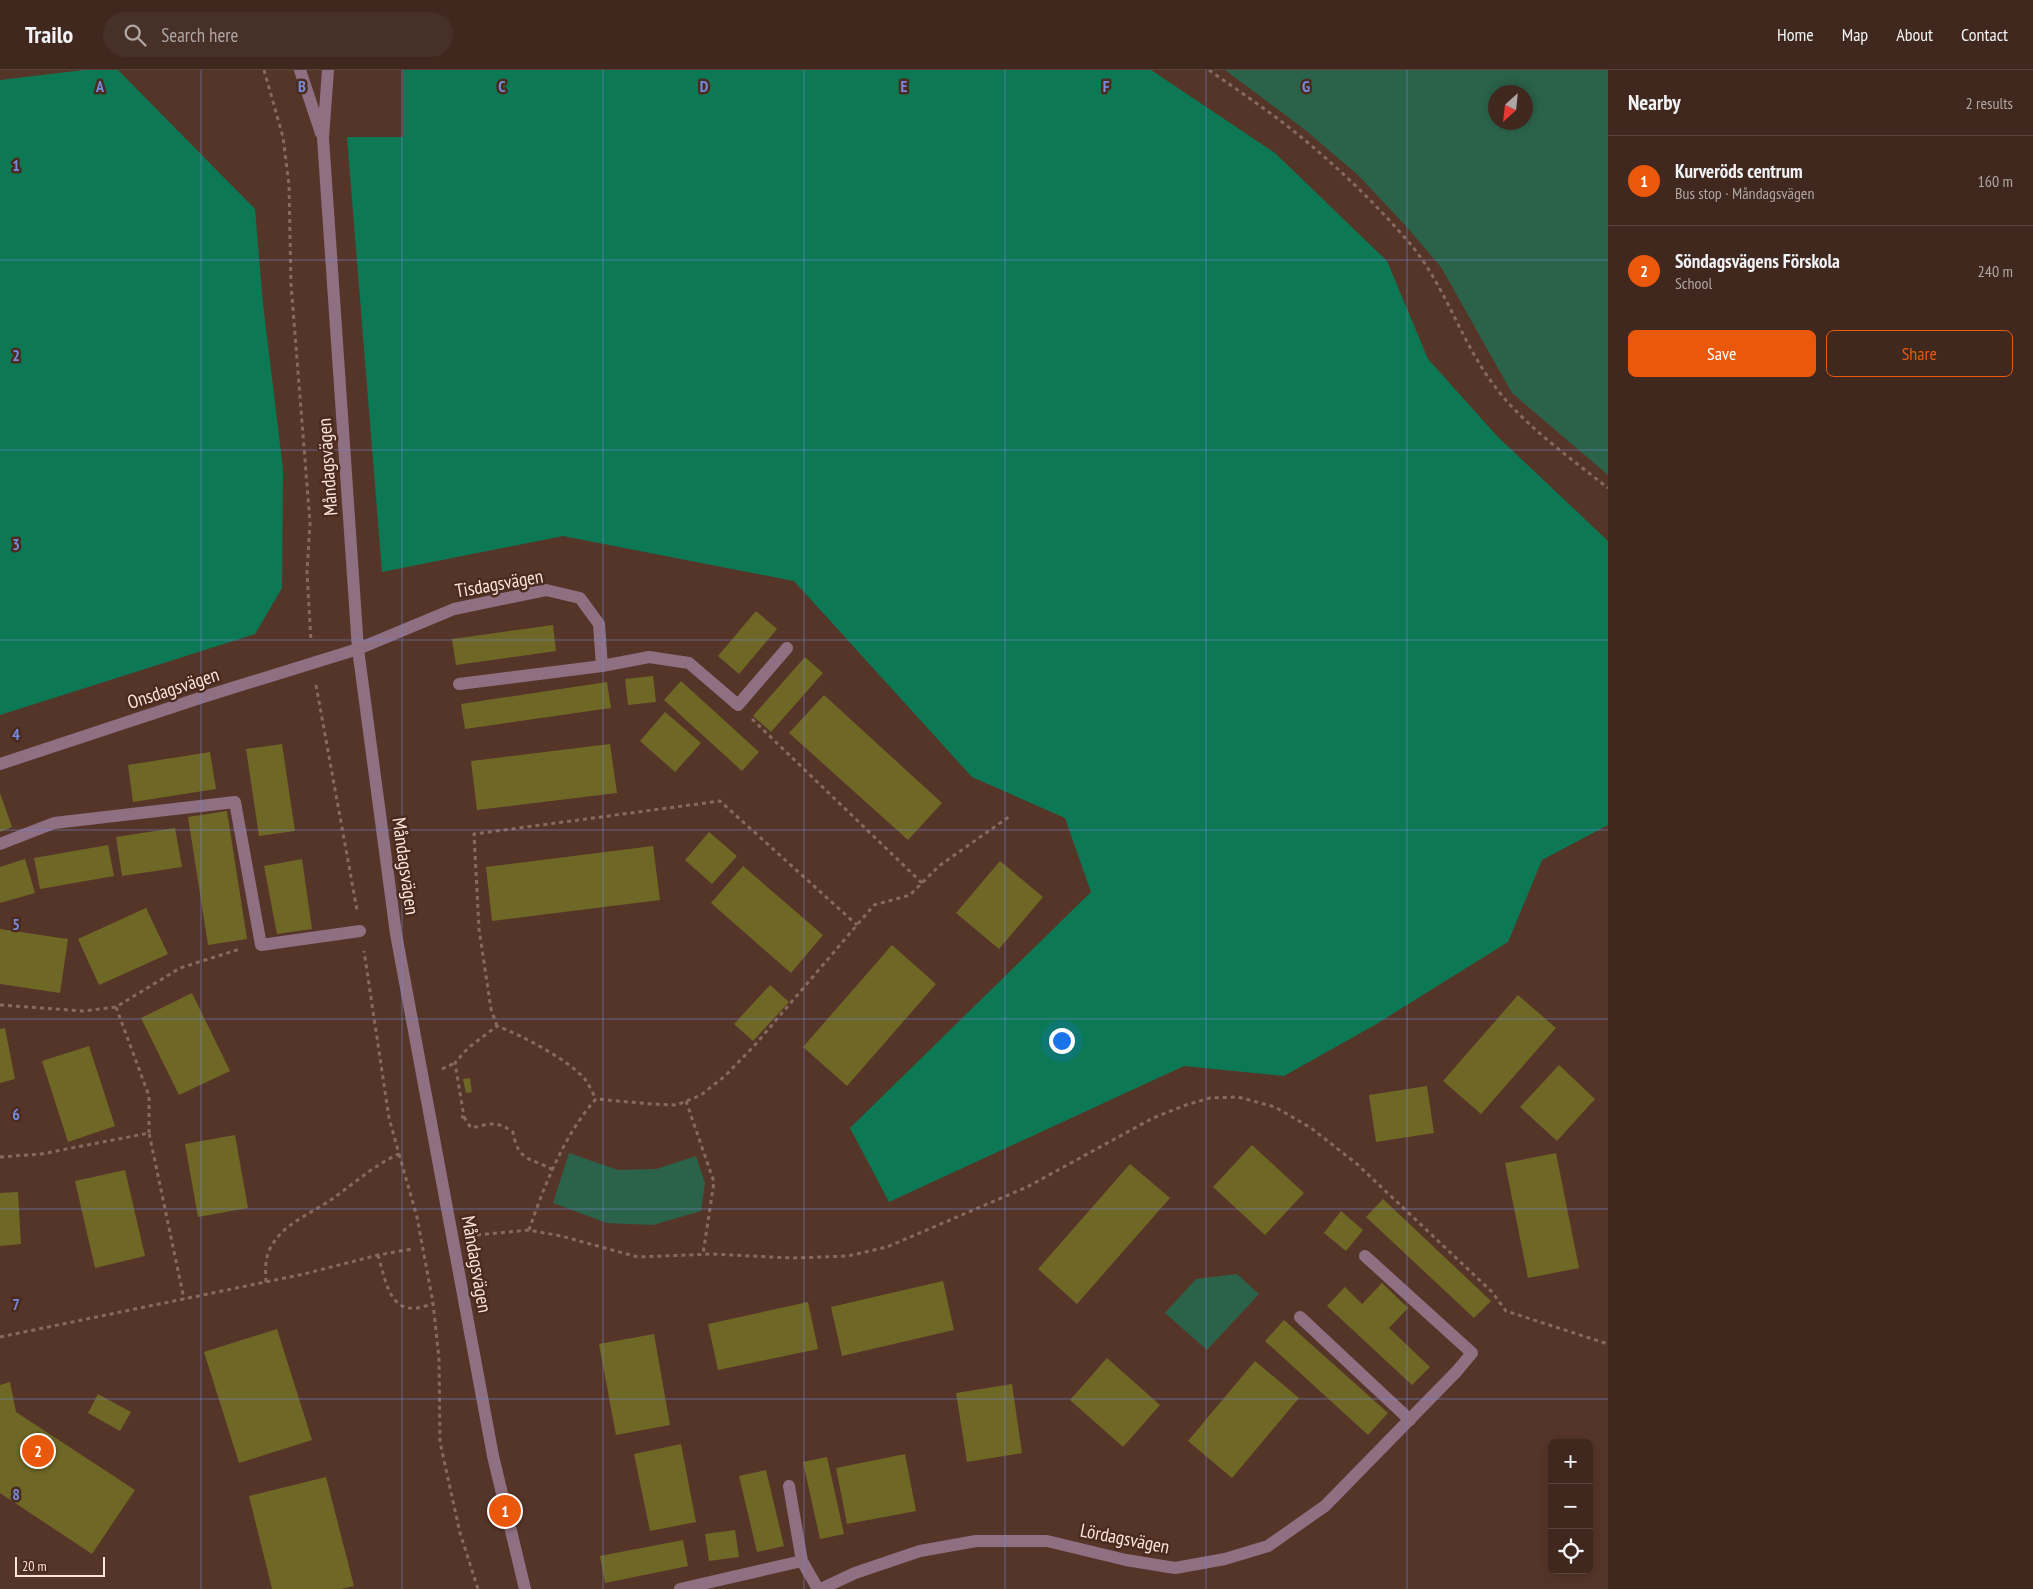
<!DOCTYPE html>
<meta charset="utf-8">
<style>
:root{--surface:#40281f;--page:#473028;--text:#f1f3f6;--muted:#aea6a4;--line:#59443d;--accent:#ea580c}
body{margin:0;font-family:"PT Sans Narrow",sans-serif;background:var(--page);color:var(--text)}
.controls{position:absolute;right:15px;bottom:15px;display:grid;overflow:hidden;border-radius:8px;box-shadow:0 2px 12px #0003}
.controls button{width:45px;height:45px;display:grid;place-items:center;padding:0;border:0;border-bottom:1px solid var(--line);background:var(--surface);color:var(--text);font:25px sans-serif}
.compass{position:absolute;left:1488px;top:15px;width:45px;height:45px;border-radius:50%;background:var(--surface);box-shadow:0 2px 12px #0003;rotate:207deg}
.scale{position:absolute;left:15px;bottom:12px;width:90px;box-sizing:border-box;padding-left:5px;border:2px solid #f9e3db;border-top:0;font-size:14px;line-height:18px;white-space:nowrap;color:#f9e3db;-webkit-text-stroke:4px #4b2b1f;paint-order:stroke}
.you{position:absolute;left:1061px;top:970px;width:18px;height:18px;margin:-12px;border:4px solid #fff;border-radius:50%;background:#1a73e8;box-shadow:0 0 0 8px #1a73e833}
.badge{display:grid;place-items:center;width:32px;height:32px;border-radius:50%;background:var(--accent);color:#fff;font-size:16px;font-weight:700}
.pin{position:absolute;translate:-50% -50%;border:2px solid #fff;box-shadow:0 1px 5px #0006}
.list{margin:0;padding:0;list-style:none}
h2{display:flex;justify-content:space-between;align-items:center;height:65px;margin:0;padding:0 20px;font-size:21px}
h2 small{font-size:16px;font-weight:400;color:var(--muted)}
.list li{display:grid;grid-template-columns:32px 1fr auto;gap:15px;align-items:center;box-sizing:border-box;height:90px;padding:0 20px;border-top:1px solid var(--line)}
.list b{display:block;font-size:19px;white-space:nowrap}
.list p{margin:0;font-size:16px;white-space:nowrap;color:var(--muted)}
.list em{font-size:16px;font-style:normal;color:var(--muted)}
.actions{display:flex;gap:10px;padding:15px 20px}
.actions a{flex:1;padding:11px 0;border:1px solid var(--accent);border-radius:8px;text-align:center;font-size:18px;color:var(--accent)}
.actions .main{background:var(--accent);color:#fff}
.icon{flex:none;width:28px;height:28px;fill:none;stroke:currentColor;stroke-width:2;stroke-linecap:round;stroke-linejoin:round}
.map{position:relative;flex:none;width:1608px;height:1519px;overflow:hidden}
header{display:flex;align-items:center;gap:30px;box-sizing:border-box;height:70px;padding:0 25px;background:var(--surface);border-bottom:1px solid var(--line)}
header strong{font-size:24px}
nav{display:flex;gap:28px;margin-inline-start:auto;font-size:18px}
.search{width:350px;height:45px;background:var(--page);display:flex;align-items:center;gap:12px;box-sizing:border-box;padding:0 18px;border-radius:28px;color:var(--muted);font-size:19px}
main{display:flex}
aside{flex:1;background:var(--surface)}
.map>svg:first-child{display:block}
.green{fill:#2b634a;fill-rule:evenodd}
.forest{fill:#0d7954}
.building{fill:#6f6725}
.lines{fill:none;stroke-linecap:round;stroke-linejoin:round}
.path{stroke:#876a5f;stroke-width:3;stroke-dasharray:4 4;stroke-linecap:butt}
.minor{stroke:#8f6f82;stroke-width:12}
.grid{fill:none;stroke:#758ad9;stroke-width:1;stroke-opacity:0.55}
.labels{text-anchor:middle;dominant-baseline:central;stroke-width:5;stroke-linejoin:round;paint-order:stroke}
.street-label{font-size:19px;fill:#f9e3db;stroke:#4b2b1f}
.grid-label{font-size:16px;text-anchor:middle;font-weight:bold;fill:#758ad9;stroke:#4b2b1f;stroke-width:5;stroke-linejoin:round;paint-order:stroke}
</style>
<header>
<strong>Trailo</strong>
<div class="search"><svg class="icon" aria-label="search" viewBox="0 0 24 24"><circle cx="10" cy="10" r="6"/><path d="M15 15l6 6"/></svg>Search here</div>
<nav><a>Home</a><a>Map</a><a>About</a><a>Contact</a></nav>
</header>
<main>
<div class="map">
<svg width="1608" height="1519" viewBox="0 0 1608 1519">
<rect width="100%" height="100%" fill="#563529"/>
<path class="green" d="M1225,0H1608V405L1512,323L1441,197L1405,155L1358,105L1304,59ZM1496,22H1526V52H1496Z
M569,1083L618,1100L656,1099L696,1086L705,1113L701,1141L653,1155L607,1153L553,1133Z
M1237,1204L1259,1224L1207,1280L1165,1243L1196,1209Z"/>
<path class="forest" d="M84,0H118L255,139L263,234L283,399L282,518L255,564L0,645V10Z
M403,0H1151L1275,83L1387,191L1428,289L1497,366L1608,471V755L1542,790L1508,872L1373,956L1284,1006L1184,996L889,1132L850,1058L1091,822L1065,748L972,707L794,511L563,466L382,502L347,67H403Z"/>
<path class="building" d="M756,541L777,559L739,604L718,586Z
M553,555L556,581L456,595L452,569Z
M805,587L823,603L771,662L753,646Z
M653,606L656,632L628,635L625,609Z
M681,611L759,682L742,701L664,630Z
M607,612L611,638L465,659L461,634Z
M824,625L942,733L908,770L789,663Z
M665,642L701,673L675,702L640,671Z
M282,674L295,761L259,766L246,679Z
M610,674L617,723L477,740L471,691Z
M210,682L216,719L133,732L128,695Z
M0,723L12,757L0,762Z
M227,741L247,869L208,875L188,747Z
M175,758L182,797L122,806L116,767Z
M709,762L737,786L712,814L685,790Z
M108,775L114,806L40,819L34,788Z
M653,776L660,830L492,851L486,797Z
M25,789L35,823L0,833V797Z
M302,789L312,859L277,864L264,796Z
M1000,791L1043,827L999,879L956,843Z
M743,796L823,865L791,903L711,833Z
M146,838L168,884L99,915L78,869Z
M0,859L68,869L60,923L0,914Z
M892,875L936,914L847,1016L803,977Z
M770,915L789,932L753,971L734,954Z
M192,923L230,1001L179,1025L141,948Z
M1518,925L1556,958L1481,1044L1443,1011Z
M5,958L15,1009L0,1013V959Z
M89,976L115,1056L68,1072L42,991Z
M1559,995L1595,1029L1557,1071L1520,1037Z
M470,1008L472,1022L466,1023L463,1009Z
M1427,1016L1434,1063L1376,1072L1369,1025Z
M235,1065L248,1138L198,1147L185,1074Z
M1252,1075L1304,1123L1265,1165L1213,1117Z
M1556,1083L1579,1198L1528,1208L1505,1093Z
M1130,1094L1170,1128L1077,1234L1038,1199Z
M125,1100L145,1186L95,1198L75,1111Z
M18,1122L21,1174L0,1176V1123Z
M1383,1129L1491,1231L1474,1248L1366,1147Z
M1341,1141L1363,1160L1346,1181L1324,1163Z
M943,1211L954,1260L842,1286L831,1237Z
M1382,1213L1408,1238L1389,1258L1430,1297L1412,1315L1327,1236L1345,1217L1362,1234Z
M808,1232L818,1279L718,1300L708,1254Z
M1284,1250L1388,1343L1368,1365L1265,1271Z
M277,1259L312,1370L239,1393L204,1282Z
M654,1264L670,1355L616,1365L599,1274Z
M1107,1288L1160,1335L1123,1377L1070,1330Z
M1255,1291L1299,1328L1232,1408L1188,1371Z
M10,1312L16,1342L135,1420L92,1484L0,1423V1315Z
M1012,1314L1022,1383L967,1392L956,1323Z
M98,1324L131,1342L120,1361L88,1343Z
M681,1374L696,1452L650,1461L634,1384Z
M905,1384L916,1441L847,1454L836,1398Z
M827,1387L844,1464L820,1469L803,1392Z
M766,1400L784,1476L757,1482L739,1406Z
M326,1407L354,1516L341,1519H272L249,1426Z
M735,1460L739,1487L709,1491L705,1464Z
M683,1470L688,1496L605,1513L600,1486Z"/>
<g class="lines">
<path class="path" d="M264,0L283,67L289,115L291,214L310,453L307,502L311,572
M1209,0C1240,22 1272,43 1301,67C1341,100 1379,137 1412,176C1446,218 1461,271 1493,314C1522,354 1569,387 1608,418
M316,615L357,840
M752,649L922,813
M0,935L83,941L116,937L180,898L240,879
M116,937L149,1026V1063
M497,956L491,939L479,859L474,764L720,731L857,855
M442,999L455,993
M686,1031L714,1112L703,1184
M461,1047H464L455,993L468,978L497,956C521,965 567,989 584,1008C589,1014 592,1022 596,1029
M464,1047L471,1058C490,1054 496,1050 513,1062C518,1092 530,1087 553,1100
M399,1084L417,1147L433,1233L439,1289L440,1372L460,1463L478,1519
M0,1087L41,1084L149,1063L184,1229
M529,1160C544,1116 565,1063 596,1029L651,1034L677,1035L701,1025L725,1006L754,976L874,835L910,825L939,796L1010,746
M477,1165L529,1160L561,1166L638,1187L711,1184L792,1188L848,1186L887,1177L1027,1117L1153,1048L1186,1035L1210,1028L1238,1027L1275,1037L1311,1058L1357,1094L1492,1222L1506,1241L1608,1274
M378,1185C387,1216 391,1252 433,1233
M266,1212C265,1197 265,1184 274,1172C287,1152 314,1142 332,1129C355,1113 374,1095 399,1084L389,1048L364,881
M0,1267L304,1204L378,1185L412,1179"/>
<path class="minor" d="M300,0L321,63
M328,0L323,68L358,579L396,864L493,1386L525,1519
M602,596L649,587L689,593L738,635L787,578
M0,694L203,627L358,579L454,539L546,520L580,528L599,554L602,596L459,614
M0,774L54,753L235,732L261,875L360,861
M1300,1247L1410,1350
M789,1416L802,1491L818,1519
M680,1519L802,1491
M821,1519L855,1503L920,1481L976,1471H1047L1126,1490L1175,1498L1225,1489L1268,1476L1325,1436L1457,1301L1472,1283L1365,1186"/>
</g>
<path class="grid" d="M201,0V1519M402,0V1519M603,0V1519M804,0V1519M1005,0V1519M1206,0V1519M1407,0V1519M0,190H1608M0,380H1608M0,570H1608M0,760H1608M0,949H1608M0,1139H1608M0,1329H1608"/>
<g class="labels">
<g class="street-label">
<text transform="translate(327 397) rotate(-94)">Måndagsvägen</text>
<text transform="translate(499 513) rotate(-10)">Tisdagsvägen</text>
<text transform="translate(173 618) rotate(-18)">Onsdagsvägen</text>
<text transform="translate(406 796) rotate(82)">Måndagsvägen</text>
<text transform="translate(477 1194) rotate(80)">Måndagsvägen</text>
<text transform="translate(1125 1468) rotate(11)">Lördagsvägen</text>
</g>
</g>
<g class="grid-label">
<text x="100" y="22">A</text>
<text x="302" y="22">B</text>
<text x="502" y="22">C</text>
<text x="704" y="22">D</text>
<text x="904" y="22">E</text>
<text x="1106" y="22">F</text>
<text x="1306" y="22">G</text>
<text x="16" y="101">1</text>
<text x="16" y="291">2</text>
<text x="16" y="480">3</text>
<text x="16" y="670">4</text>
<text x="16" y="860">5</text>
<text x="16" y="1050">6</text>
<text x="16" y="1240">7</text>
<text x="16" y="1430">8</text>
</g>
</svg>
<div class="controls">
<button>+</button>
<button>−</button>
<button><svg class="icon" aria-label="locate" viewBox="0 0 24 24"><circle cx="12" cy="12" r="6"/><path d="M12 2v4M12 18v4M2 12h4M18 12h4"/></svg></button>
</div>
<svg class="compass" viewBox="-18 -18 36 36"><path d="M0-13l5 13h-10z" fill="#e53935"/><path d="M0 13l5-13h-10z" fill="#aea6a4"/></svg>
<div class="scale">20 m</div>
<div class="you"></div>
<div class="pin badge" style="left:505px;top:1441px">1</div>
<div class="pin badge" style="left:38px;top:1381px">2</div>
</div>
<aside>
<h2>Nearby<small>2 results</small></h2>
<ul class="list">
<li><span class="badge">1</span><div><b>Kurveröds centrum</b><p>Bus stop · Måndagsvägen</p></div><em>160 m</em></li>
<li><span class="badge">2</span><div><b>Söndagsvägens Förskola</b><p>School</p></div><em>240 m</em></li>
</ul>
<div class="actions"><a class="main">Save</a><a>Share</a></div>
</aside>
</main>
